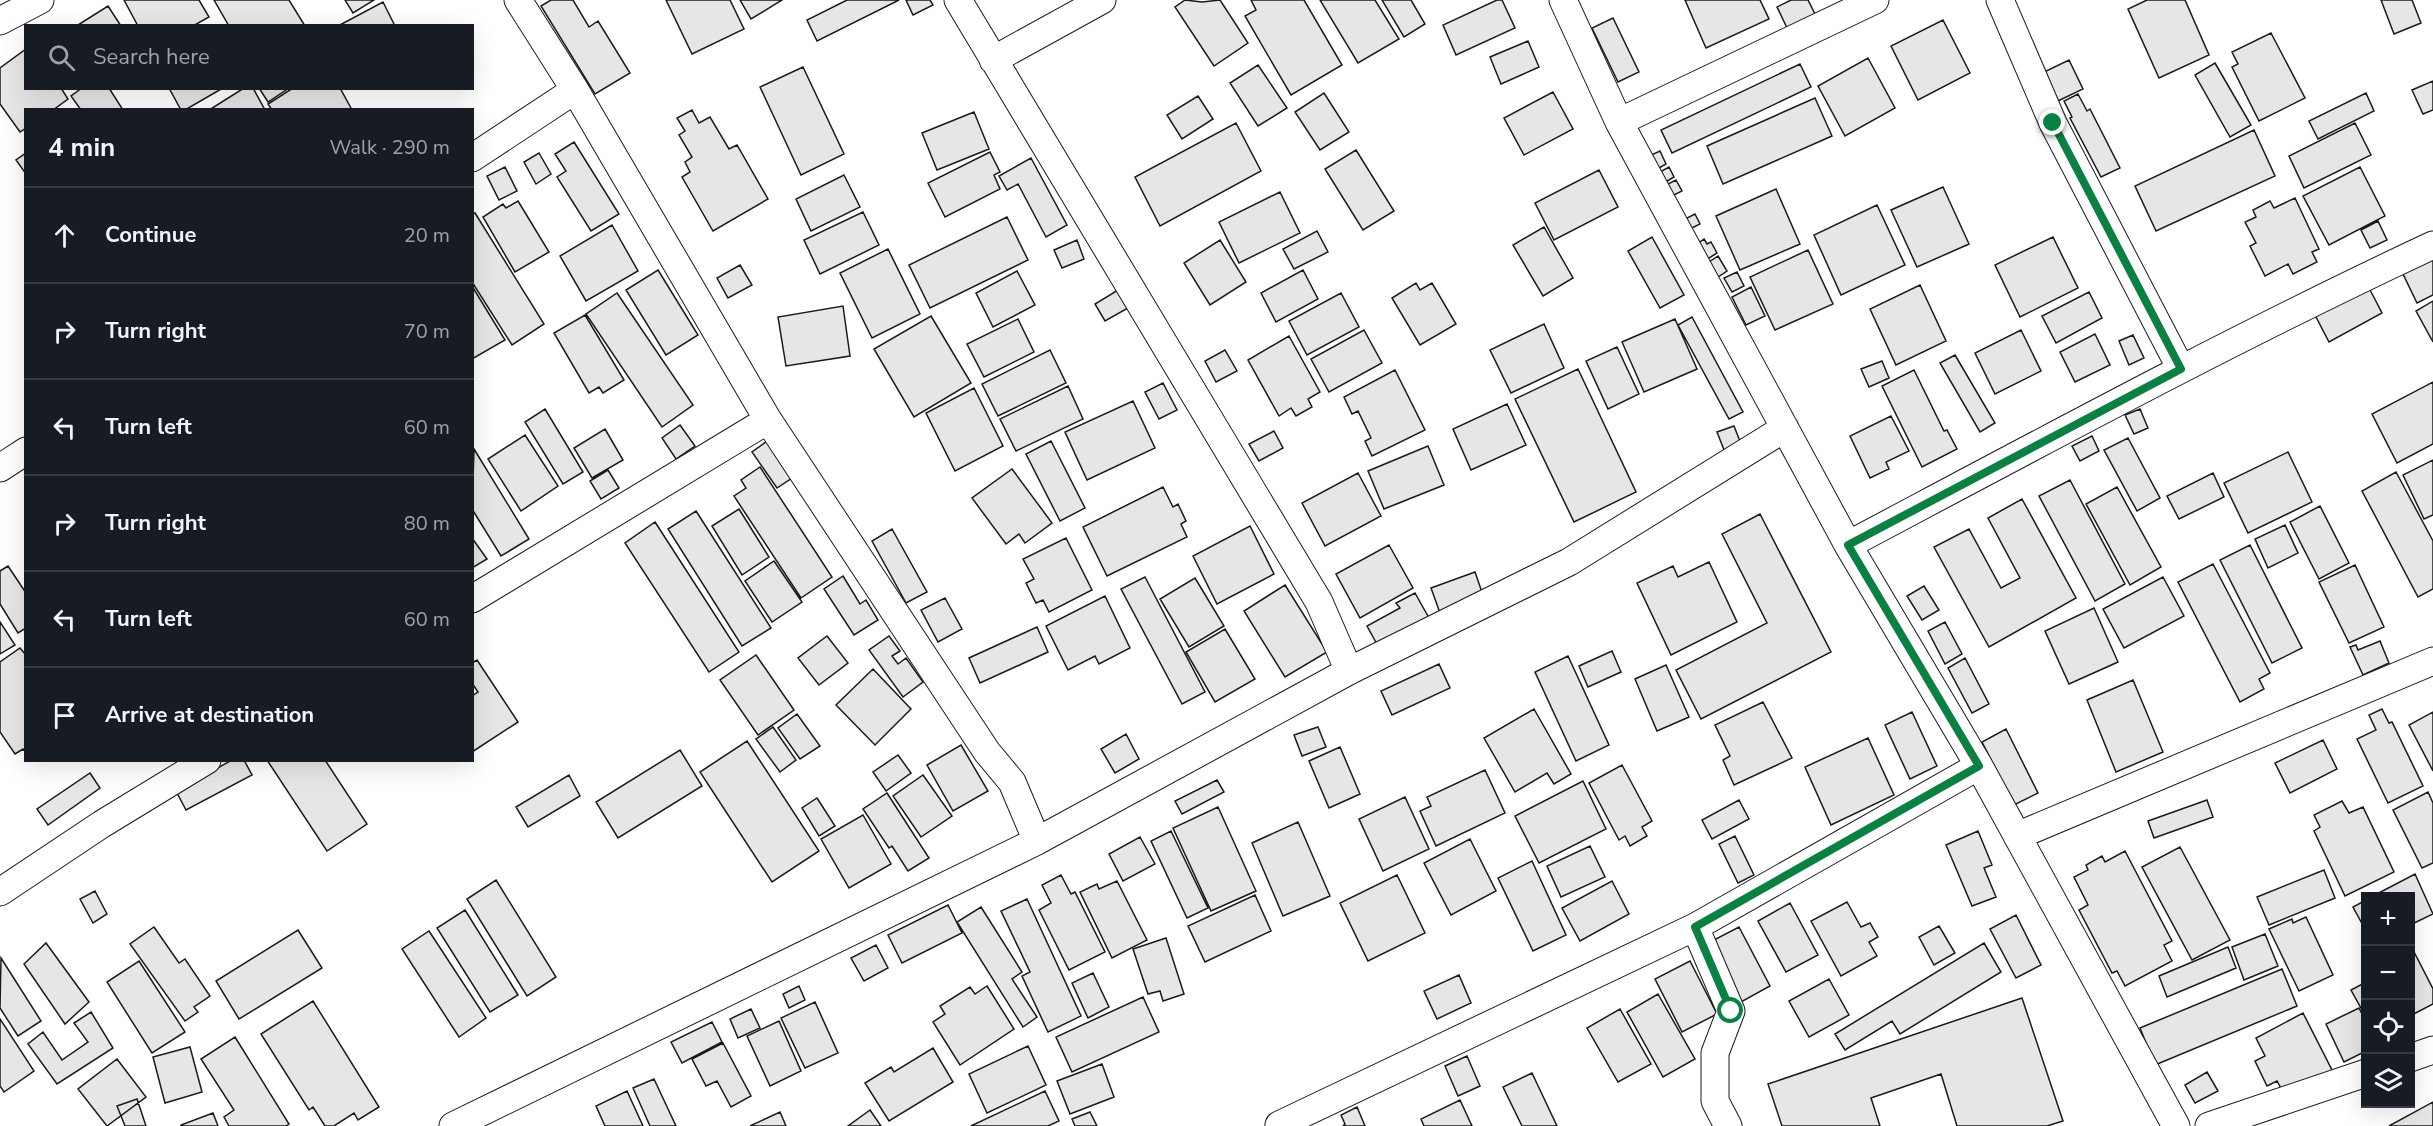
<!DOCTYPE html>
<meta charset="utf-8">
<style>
:root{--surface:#171b24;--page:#20242c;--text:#f1f3f6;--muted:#9ea1a6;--line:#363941}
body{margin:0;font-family:"Nunito Sans",sans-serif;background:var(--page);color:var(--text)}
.controls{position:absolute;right:18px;bottom:18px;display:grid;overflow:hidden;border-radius:0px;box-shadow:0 6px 24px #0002}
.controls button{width:54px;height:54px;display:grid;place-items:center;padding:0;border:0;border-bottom:2px solid var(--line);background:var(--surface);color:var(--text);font:30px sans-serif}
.stop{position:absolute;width:18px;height:18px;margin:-14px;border:4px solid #0b8043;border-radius:50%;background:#fff}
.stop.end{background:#0b8043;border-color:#fff;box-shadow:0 2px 6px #0008}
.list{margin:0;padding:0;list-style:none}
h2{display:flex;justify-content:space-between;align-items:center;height:78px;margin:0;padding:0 24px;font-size:26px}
h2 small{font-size:20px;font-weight:400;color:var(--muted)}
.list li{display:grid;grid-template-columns:39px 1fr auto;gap:18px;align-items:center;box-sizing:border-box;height:96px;padding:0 24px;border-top:2px solid var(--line)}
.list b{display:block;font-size:22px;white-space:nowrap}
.list em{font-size:20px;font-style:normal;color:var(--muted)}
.icon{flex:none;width:33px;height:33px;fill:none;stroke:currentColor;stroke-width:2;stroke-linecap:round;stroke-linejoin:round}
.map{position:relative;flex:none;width:2433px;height:1126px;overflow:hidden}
.search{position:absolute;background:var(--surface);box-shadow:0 6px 24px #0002;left:24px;top:24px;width:450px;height:66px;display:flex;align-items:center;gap:15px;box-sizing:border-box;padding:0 21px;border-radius:0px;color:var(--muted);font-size:22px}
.panel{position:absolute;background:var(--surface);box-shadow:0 6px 24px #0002;left:24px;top:108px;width:450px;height:654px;border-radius:0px}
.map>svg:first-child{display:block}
.building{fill:#e6e6e6;stroke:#1a1a1a;stroke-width:1.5}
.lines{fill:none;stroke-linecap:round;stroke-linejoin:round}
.minor-casing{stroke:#1a1a1a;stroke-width:29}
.minor{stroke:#fff;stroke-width:27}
.route{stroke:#0b8043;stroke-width:8}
</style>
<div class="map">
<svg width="2433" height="1126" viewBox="0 0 2433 1126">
<rect width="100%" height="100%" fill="#fff"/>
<path class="building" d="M124,0H199L209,17L193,26H138Z
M214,0H289L305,26H229Z
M345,0H374L353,13Z
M551,0H573L589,27L598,21L630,73L595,94L541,6Z
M666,0H730L744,29L692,54Z
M740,0H782L751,19Z
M847,0H899L817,41L807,20Z
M906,0H930L933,5L913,15Z
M1185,0L1202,2L1220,0L1248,43L1214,66L1175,7Z
M1251,0H1304L1342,65L1291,95L1245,16L1256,10Z
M1320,0H1375L1399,39L1358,63Z
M1382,0H1411L1425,24L1404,37Z
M1497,0H1502L1515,28L1456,55L1443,25Z
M1685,0H1760L1769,19L1706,48Z
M1791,0H1808L1816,16L1788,30L1777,7Z
M2147,0H2185L2209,55L2159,78L2128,9Z
M2381,0H2412L2421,23L2394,34Z
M383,2L395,26H338Z
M108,6L121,26H78V25Z
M1613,18L1639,72L1618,82L1592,28Z
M1943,20L1970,73L1918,100L1891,46Z
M2271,33L2305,98L2259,121L2232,67L2238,64L2232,52Z
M1528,41L1539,67L1501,84L1490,57Z
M26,49V88H61L68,99L53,110H26V128L20,132L0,104V68Z
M1868,58L1895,108L1845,136L1818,86Z
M2069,60L2083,89L2058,101L2044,72Z
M2215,63L2251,125L2230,137L2195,75Z
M1800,64L1811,87L1672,153L1661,130Z
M1258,65L1287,108L1258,126L1230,83Z
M803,67L844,154L801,175L760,87Z
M2433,81V110L2423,114L2412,90Z
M82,88H109L123,110H81L71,96Z
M169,88H223L185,110H181Z
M244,88H253L265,110H209Z
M259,88H289L268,102Z
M293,88H340L352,110H272L268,104Z
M1553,92L1573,129L1524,155L1504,118Z
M1324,93L1349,132L1320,150L1295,112Z
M2366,93L2374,111L2318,139L2309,121Z
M2078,94L2087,111L2090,109L2120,168L2101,177L2070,118L2072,117L2064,101Z
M1198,96L1213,119L1182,139L1167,115Z
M1815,98L1832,136L1723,184L1707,146Z
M692,110L699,123L710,117L729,149L737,145L768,199L713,231L682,177L690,172L685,162L692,157L679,135L685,131L677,118Z
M974,112L989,149L937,170L922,133Z
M1236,123L1261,171L1160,226L1135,177Z
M2355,123L2371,155L2304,188L2289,156Z
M2254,130L2275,176L2156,231L2135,186Z
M574,142L619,214L591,231L557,177L566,171L555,154Z
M1356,150L1394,211L1363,230L1325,169Z
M1660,151L1666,164L1656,170L1649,156Z
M990,152L1000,172L994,175L1000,189L945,217L928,183Z
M26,153V174L16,160Z
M539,153L551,174L536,184L524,162Z
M1031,158L1067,225L1046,237L1018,184L1007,190L999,176Z
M505,167L517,191L499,200L487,176Z
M1669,167L1674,177L1664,183L1658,173Z
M2360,167L2385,216L2329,245L2303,196Z
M1599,170L1618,207L1554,240L1535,203Z
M844,175L860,207L811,231L796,199Z
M1676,180L1682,191L1670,197L1664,186Z
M1943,187L1969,244L1917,267L1891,210Z
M1776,189L1800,244L1740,270L1716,216Z
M1280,192L1300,233L1239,263L1219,222Z
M2295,198L2319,249L2312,252L2317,262L2293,274L2288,264L2265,276L2250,246L2256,243L2245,222L2256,217L2253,210L2270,201L2274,208Z
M518,201L549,252L515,272L483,217L503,204L506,208Z
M1877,205L1905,265L1841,295L1814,235Z
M863,212L879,245L820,274L804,240Z
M475,213L544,324L512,345L472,282V214Z
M1695,214L1700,224L1688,230L1683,220Z
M1007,217L1028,260L930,308L909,265Z
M2378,221L2387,240L2370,248L2361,230Z
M612,225L638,271L586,301L560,256Z
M1544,227L1573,278L1543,296L1513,245Z
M1317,231L1328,252L1294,269L1283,249Z
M1652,237L1684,295L1660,308L1628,251Z
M2053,237L2078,288L2020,317L1995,265Z
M1704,239L1707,244L1711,242L1717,253L1706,260L1697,244Z
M1077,240L1084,259L1062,268L1054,250Z
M1220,240L1246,282L1210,305L1184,263Z
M888,249L920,314L872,338L840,273Z
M1808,250L1833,304L1775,330L1750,277Z
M1718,256L1727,271L1715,279L1706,264Z
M2433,260V295L2417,303L2403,274Z
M740,265L752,285L728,298L717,278Z
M658,270L698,335L666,355L626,290Z
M1303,270L1318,299L1276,322L1261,293Z
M1017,271L1035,305L993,327L976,293Z
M1737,272L1744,286L1732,292L1724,278Z
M1416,283L1420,290L1432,283L1456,324L1420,345L1392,298Z
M1920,285L1946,341L1896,365L1870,309Z
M472,286L505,340L472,359Z
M2368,286L2382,313L2329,342L2315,315Z
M1751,287L1765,316L1746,325L1732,297Z
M1118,290L1128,308L1105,321L1095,304Z
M2089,292L2102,318L2056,343L2042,316Z
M617,293L693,405L662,427L586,314Z
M1341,293L1359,327L1307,355L1289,321Z
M2433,301V342L2416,311Z
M843,306L850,356L786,366L778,317Z
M585,315L624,380L603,393L599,387L589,393L554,333Z
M931,316L971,383L914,417L874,349Z
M1692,317L1743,412L1729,419L1678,325Z
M1018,319L1034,352L984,377L967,344Z
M1675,319L1697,369L1644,392L1622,342Z
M1544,324L1564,368L1511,393L1490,350Z
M1364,330L1382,363L1329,392L1311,359Z
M2021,330L2041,371L1995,394L1975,353Z
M2095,334L2110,365L2075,382L2060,352Z
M2133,335L2144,358L2129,365L2119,341Z
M1289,336L1320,392L1308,399L1312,407L1296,416L1291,408L1279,416L1248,360Z
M1617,347L1639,394L1608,409L1586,361Z
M1050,350L1066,383L998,416L982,384Z
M1225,350L1237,371L1216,382L1205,361Z
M1955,355L1995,423L1980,432L1940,363Z
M1882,361L1889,378L1869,387L1861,369Z
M1578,369L1636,492L1574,522L1515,399Z
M1395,370L1425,430L1372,456L1365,441L1371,438L1358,411L1352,414L1344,397Z
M1914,370L1944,431L1947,430L1957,449L1922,467L1882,386Z
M2433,382V444L2397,463L2372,414Z
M1163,383L1177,410L1159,419L1145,392Z
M1068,386L1083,419L1016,451L1000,419Z
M974,388L1003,446L955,471L926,413Z
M1133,401L1155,448L1087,480L1065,432Z
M1507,404L1526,445L1471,470L1453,429Z
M545,409L583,472L563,484L525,422Z
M2140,409L2148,428L2134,434L2125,415Z
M1891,416L1909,451L1886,462L1889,469L1870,478L1850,436Z
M680,425L695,446L676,459L662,438Z
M1734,426L1743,449L1726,455L1717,432Z
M605,429L623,460L592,478L574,448Z
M1274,431L1283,448L1259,461L1249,444Z
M525,435L558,486L521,511L488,459Z
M2092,436L2099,451L2080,461L2072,446Z
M2128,438L2160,498L2137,511L2104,450Z
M770,439L795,476L777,488L752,452Z
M1051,441L1085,508L1060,521L1026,454Z
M1428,446L1444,485L1384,509L1368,471Z
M474,449L529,539L501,556L472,509Z
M2288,452L2312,502L2248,533L2224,483Z
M2433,460V515L2424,519L2403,475Z
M760,467L832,577L801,598L734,496L746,488L741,480Z
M1012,469L1052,523L1025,543L1019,534L1006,544L972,498Z
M608,470L619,488L601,499L590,481Z
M2396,472L2433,541V589L2418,597L2362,491Z
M1358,473L1381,516L1325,546L1302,503Z
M2213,473L2224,497L2179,519L2167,496Z
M2070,480L2125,584L2095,601L2039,496Z
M1163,487L1173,507L1178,504L1186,521L1181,524L1187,537L1107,576L1083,527Z
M2117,487L2161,567L2130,585L2086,504Z
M2022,499L2076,598L1989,647L1934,547L1969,529L2001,588L2020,578L1988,518Z
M2320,506L2349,563L2319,579L2290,522Z
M739,509L769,557L742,575L712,526Z
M696,511L771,628L742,646L668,529Z
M1760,514L1831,652L1701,719L1676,670L1767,623L1722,534Z
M655,522L739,652L709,672L625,543Z
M2285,525L2298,553L2268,568L2255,539Z
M1250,526L1274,574L1217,604L1193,556Z
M892,529L927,592L906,603L872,541Z
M472,538L487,559L472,568Z
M1066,538L1092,590L1049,612L1043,600L1036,603L1026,583L1034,579L1023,559Z
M1389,545L1413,588L1360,618L1336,574Z
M2250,545L2302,648L2272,663L2220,560Z
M774,561L802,602L772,622L745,581Z
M1709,562L1737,622L1671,655L1637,583L1673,566L1678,577Z
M2213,564L2270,673L2259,679L2264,689L2240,702L2178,582Z
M2355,565L2384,627L2349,643L2319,582Z
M8,566L26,593V628L18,633L0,604V571Z
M1475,572L1484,598L1440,613L1431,588Z
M843,576L860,604L866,600L878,620L854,635L824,589Z
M1145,577L1205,692L1182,704L1121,589Z
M2163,577L2184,616L2124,648L2103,609Z
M1195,578L1224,626L1189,647L1160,599Z
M1285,585L1327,652L1285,677L1244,611Z
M1924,586L1939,610L1922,620L1907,596Z
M1415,593L1429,618L1378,646L1367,626L1400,608L1396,603Z
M1105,596L1130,648L1099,664L1095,656L1068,670L1046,626Z
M945,598L962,629L938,642L921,610Z
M2094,608L2118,662L2069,684L2045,631Z
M0,622L15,645L0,654Z
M1945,622L1962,654L1945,664L1928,631Z
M1037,627L1048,652L980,683L969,658Z
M1225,629L1255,679L1215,702L1186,652Z
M827,636L848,663L819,685L798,658Z
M889,636L900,651L892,656L898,664L906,658L923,682L903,697L869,650Z
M2380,641L2389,663L2363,675L2350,647L2356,645L2358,650Z
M20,648L26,655V752L23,749L15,754L0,732V662Z
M1612,651L1621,672L1588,687L1579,666Z
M756,655L794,710L758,735L720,680Z
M1568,656L1609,745L1576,761L1535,672Z
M1965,658L1989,704L1972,713L1948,668Z
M477,660L518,722L472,752V696L478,692L472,683V663Z
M1439,664L1450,688L1392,715L1381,691Z
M1666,665L1689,717L1657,731L1635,679Z
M873,669L911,709L875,745L836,705Z
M2133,680L2163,752L2116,772L2087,700Z
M1763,702L1792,758L1734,785L1723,760L1730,756L1715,725Z
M1534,709L1571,774L1554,784L1547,773L1515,792L1484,738Z
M2382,709L2389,723L2392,722L2423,786L2388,803L2357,739L2376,730L2369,715Z
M1912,712L1937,766L1910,779L1885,725Z
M2433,712V771L2409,725Z
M797,714L820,746L800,759L778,728Z
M773,727L796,760L780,772L756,739Z
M1318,727L1326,747L1302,756L1294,735Z
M2006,729L2038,793L2014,805L1982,742Z
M1126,734L1139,759L1115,773L1101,749Z
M1868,738L1894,795L1831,825L1805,767Z
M2323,740L2337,769L2290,793L2275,763Z
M747,741L819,851L772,882L700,772Z
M961,745L988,791L953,811L927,765Z
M1340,747L1360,794L1329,808L1309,761Z
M680,750L702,786L618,838L596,802Z
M898,755L911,773L886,791L873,772Z
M232,760H244L252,775L186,810L176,791Z
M267,760H325L367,824L327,851Z
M1622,765L1652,821L1642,827L1647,836L1630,846L1625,836L1619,840L1589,783Z
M1485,770L1505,813L1436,846L1420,811L1431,806L1427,797Z
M90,773L100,788L48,825L37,809Z
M569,775L580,796L528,827L516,807Z
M923,775L952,816L921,837L893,796Z
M1217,780L1224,792L1182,814L1175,801Z
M1583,781L1606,829L1539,863L1515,816Z
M2428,792L2433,803V863L2422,868L2393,810Z
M887,793L929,858L908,871L892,846L889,848L863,809Z
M1405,797L1429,849L1383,871L1359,819Z
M817,798L835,826L819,836L802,808Z
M1739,800L1749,819L1712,839L1702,820Z
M2207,800L2213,817L2154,838L2148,821Z
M2342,801L2349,813L2363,807L2394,872L2345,896L2314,831L2320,827L2314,815Z
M1218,807L1256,891L1211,911L1173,828Z
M863,815L891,864L849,888L821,839Z
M1298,822L1330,896L1283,916L1252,843Z
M1171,831L1208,908L1187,918L1151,841Z
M1978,831L1992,865L1984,868L1996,897L1972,906L1946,845Z
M1735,836L1754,875L1738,883L1719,844Z
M1140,837L1155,864L1123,881L1109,854Z
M1470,839L1496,891L1451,915L1424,863Z
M1590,846L1605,877L1561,897L1547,866Z
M2180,847L2230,940L2192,960L2142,867Z
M2125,851L2172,941L2164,945L2172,961L2125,986L2117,971L2112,973L2079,910L2088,905L2074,877L2088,870L2086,865L2102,856L2105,862Z
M1532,861L1566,935L1533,951L1498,878Z
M2324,870L2335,898L2269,925L2257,897Z
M2415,874L2433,914L2410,925V896H2373Z
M1061,875L1071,894L1075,892L1105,952L1069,970L1039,910L1051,903L1042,885Z
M1397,875L1425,933L1368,961L1340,903Z
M496,880L556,977L527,996L467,899Z
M1117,881L1147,940L1112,958L1080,892L1097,884L1099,889Z
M1612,881L1629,914L1580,941L1562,908Z
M95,891L107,914L93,923L80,899Z
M1255,895L1271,931L1205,962L1188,926Z
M1027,899L1081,1016L1048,1032L1022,976L1030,972L1001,911Z
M2366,900V931L2353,907Z
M1847,902L1861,927L1870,923L1878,937L1869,942L1877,956L1841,976L1811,921Z
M1790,903L1818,955L1786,972L1758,921Z
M948,905L962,933L902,963L888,935Z
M981,907L1022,972L1012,979L1037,1017L1023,1027L957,922Z
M465,910L518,995L490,1012L437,928Z
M2016,915L2041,965L2016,978L1990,929Z
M2306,917L2333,975L2299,991L2269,929L2292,919L2293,923Z
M1939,926L1955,953L1934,965L1919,937Z
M154,927L179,963L185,959L210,996L194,1007L198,1012L185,1021L130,944Z
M1739,927L1770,986L1741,1002L1710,942Z
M298,930L322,968L239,1019L216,981Z
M429,931L486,1018L459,1037L402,949Z
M2265,934L2278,966L2244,980L2232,947Z
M1166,938L1184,994L1163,1001L1160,991L1148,994L1133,949Z
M46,943L89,1002L65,1024L24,964Z
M1984,943L2001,972L1900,1034L1892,1021L1845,1050L1835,1034Z
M2410,944L2433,989V1004L2410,1016Z
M876,945L888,968L864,981L851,958Z
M2228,947L2236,968L2167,997L2159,976Z
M1,958L41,1021L18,1036L0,1008Z
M139,961L185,1032L152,1053L107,982Z
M1690,961L1717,1014L1682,1032L1655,979Z
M2282,969L2297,1006L2155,1065L2140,1028Z
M1093,973L1109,1007L1088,1018L1072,983Z
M1459,975L1471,1003L1437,1019L1424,991Z
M1829,979L1849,1015L1809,1037L1789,1001Z
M2366,982V1017L2351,990Z
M799,986L805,1000L789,1008L783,994Z
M987,986L1014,1029L960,1065L933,1022L945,1014L940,1006L970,987L975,994Z
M1658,994L1695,1059L1663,1077L1627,1012Z
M1143,997L1159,1032L1072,1072L1056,1037Z
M2022,998L2063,1121L2047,1126H1957L1941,1074L1871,1098L1880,1126H1782L1768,1084Z
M313,1001L379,1107L358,1120L354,1113L334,1126H325L313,1107L309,1110L261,1034Z
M815,1002L838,1053L805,1068L781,1018Z
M2359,1008L2366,1022V1051L2344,1062L2326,1024Z
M751,1009L760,1028L738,1038L730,1019Z
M1620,1009L1651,1064L1618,1082L1587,1028Z
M91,1012L113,1048L57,1084L28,1044L43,1032L62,1060L88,1042L74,1023Z
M2303,1013L2333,1072L2285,1096L2277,1081L2267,1086L2255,1061L2265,1056L2256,1038Z
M0,1019L34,1071L4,1092L0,1086Z
M779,1021L801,1071L770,1086L747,1036Z
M712,1022L722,1042L682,1063L671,1042Z
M235,1037L289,1124L286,1126H229L224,1117L234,1110L201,1059Z
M723,1043L751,1096L731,1107L717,1081L706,1086L692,1059Z
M1028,1046L1046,1085L987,1113L969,1074Z
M190,1047L202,1092L165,1103L153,1057Z
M933,1048L953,1082L889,1121L865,1083L891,1067L894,1072Z
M1467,1056L1480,1086L1458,1096L1445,1066Z
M117,1059L146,1097L107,1126L78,1089Z
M1102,1064L1114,1097L1070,1114L1057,1081Z
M2207,1072L2218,1091L2195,1103L2185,1085Z
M1532,1073L1557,1126H1522L1503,1087Z
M654,1079L676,1126H650L633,1088Z
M627,1091L643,1126H605L596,1106Z
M1045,1091L1059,1121L1048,1126H971Z
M137,1099L146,1126H125L117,1106Z
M1460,1100L1472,1126H1424L1421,1119Z
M2433,1102V1126H2389Z
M1357,1107L1365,1126H1343L1345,1124L1341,1115Z
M870,1110L881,1126H848Z
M780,1112L786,1126H750Z
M1090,1112L1097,1126H1075L1072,1119Z
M213,1113L218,1126H181V1125Z"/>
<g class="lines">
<defs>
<path id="minor" d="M518,0L575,90L768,420L987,752L1012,782L1037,841
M958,0L1319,602L1349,671
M1563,0L1619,122L1848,545L1979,766L2176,1126
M2000,0L2053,123L2181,369
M0,21L40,0
M993,60L1102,0
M1619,122L1875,0
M472,158L575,90
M0,468L26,451
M1848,545C2042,442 2234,338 2433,245
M472,599L768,420
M2017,836L2433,661
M0,892L102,824L207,760
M1695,927L1731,1011L1715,1053V1101L1728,1126
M2410,1058L2433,1050
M1279,1125L1695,927L1979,766
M453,1126L1037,841L1349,671L1569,562L1785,428
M2209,1126L2366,1073"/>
</defs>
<use href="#minor" class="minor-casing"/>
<use href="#minor" class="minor"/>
</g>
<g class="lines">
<path class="route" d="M1731,1011L1695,927L1979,766L1848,545L2181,369L2053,123"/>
</g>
</svg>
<div class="controls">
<button>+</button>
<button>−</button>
<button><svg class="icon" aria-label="locate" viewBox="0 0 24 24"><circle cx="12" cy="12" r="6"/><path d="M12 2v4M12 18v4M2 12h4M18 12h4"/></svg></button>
<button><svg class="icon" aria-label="layers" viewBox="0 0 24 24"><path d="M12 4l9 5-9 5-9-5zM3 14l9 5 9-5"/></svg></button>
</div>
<div class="stop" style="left:1731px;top:1011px"></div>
<div class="stop end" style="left:2053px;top:123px"></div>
<div class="search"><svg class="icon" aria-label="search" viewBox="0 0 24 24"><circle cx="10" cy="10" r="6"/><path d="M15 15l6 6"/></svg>Search here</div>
<section class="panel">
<h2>4 min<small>Walk · 290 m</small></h2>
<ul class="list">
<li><svg class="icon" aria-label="ahead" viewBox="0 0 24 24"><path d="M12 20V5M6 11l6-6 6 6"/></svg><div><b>Continue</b></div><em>20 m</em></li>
<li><svg class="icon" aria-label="right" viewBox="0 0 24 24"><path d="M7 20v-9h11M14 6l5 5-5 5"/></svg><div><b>Turn right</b></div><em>70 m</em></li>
<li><svg class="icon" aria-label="left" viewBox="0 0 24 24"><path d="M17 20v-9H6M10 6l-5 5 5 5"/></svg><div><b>Turn left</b></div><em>60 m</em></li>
<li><svg class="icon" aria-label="right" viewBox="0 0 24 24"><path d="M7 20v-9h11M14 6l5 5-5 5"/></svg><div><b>Turn right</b></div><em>80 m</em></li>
<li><svg class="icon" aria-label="left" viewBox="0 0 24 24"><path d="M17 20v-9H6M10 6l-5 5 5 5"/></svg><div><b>Turn left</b></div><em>60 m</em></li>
<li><svg class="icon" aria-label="arrive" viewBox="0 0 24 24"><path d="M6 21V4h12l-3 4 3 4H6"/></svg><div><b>Arrive at destination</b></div></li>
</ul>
</section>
</div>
